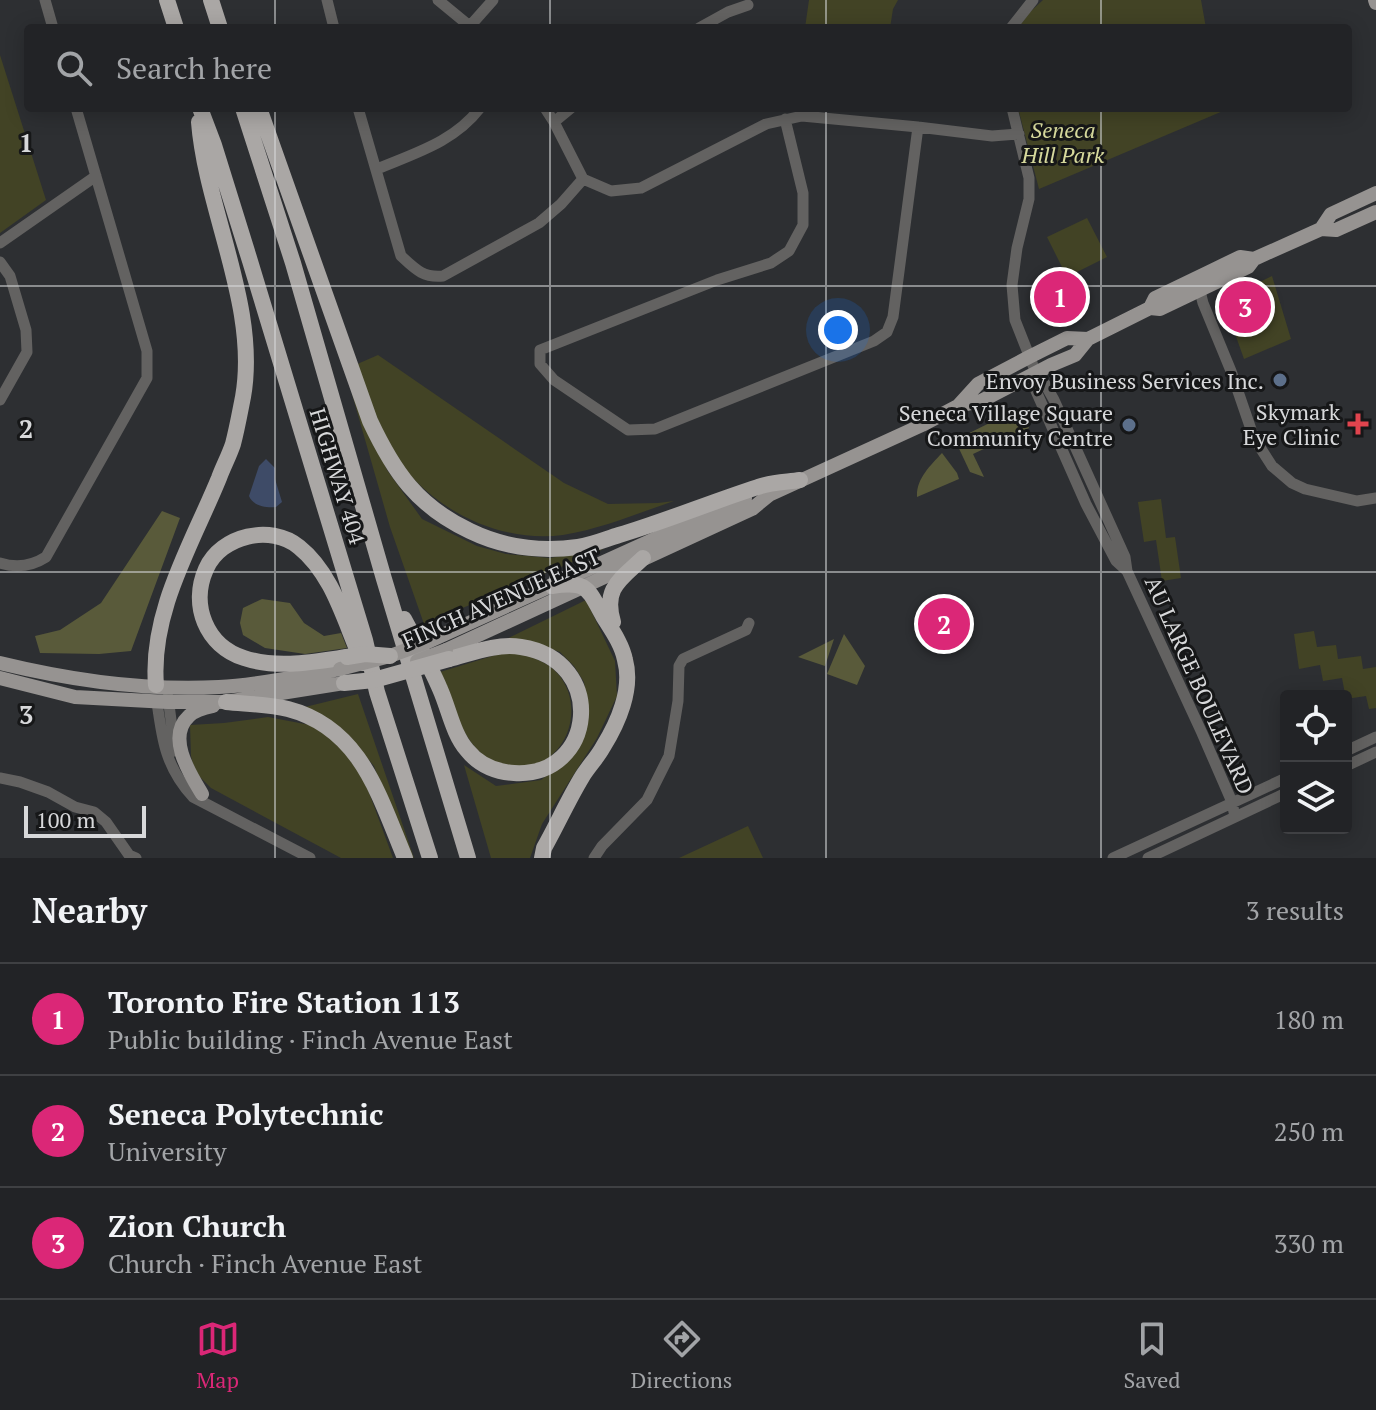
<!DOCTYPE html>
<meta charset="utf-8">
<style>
:root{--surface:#222326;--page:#2e2f32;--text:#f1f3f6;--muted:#a2a4a7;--line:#3f4043;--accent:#db2777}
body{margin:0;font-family:"PT Serif",serif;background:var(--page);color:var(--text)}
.controls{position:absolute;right:24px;bottom:24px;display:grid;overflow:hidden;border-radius:8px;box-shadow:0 4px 20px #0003}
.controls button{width:72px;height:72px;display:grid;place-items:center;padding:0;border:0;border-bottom:2px solid var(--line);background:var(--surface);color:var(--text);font:40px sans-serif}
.scale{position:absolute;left:24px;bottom:20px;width:122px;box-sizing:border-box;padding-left:8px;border:4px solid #d7d8da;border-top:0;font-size:22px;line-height:28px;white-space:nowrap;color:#d7d8da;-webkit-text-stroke:6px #161718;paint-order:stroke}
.you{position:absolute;left:838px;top:330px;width:28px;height:28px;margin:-20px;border:6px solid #fff;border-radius:50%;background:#1a73e8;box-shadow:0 0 0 12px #1a73e833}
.badge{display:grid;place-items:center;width:52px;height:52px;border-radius:50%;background:var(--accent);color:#fff;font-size:26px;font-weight:700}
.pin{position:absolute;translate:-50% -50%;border:4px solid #fff;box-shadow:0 2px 8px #0006}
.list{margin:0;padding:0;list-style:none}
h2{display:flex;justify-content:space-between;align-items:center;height:104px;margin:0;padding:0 32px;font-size:34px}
h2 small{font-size:26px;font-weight:400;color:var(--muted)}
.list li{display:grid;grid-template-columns:52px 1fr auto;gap:24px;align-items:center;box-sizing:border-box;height:112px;padding:0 32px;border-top:2px solid var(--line)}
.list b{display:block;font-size:30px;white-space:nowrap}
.list p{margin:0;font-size:26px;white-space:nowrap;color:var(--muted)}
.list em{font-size:26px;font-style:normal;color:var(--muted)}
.icon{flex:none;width:44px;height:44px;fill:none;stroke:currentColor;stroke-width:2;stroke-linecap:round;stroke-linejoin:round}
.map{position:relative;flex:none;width:1376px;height:858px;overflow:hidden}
.search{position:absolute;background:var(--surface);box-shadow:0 4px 20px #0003;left:24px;right:24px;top:24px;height:88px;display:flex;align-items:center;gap:20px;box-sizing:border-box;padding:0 28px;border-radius:8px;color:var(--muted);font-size:30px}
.sheet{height:440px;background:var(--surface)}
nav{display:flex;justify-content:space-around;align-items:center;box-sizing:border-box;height:112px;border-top:2px solid var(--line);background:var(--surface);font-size:22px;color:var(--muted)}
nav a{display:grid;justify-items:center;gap:4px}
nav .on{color:var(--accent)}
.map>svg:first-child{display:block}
.green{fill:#424325}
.forest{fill:#595a3a}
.water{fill:#3e4b67}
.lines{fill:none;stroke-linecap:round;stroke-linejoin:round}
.minor{stroke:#636261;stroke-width:11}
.major{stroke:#969391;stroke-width:14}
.highway{stroke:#aaa7a5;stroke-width:16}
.major-bridge{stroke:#969391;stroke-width:14}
.highway-bridge{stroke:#aaa7a5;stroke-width:16}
.grid{fill:none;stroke:#d7d8da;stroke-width:2;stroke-opacity:0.55}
.service-dot{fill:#5c6f8a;stroke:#161718;stroke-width:3}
.health-dot{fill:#e0444e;stroke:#161718;stroke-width:3}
.labels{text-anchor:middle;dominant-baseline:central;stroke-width:6;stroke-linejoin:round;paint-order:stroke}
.park-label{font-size:22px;font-style:italic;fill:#d6d99c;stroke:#161718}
.poi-label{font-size:22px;fill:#d7d8da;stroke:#161718;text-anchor:end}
.street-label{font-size:22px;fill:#d7d8da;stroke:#161718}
.grid-label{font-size:26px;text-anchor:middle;font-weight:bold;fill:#d7d8da;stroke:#161718;stroke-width:6;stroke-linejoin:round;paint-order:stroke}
</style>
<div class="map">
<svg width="1376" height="858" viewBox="0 0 1376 858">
<rect width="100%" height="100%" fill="#2d2f32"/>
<path class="green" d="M809,0H898L893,9L890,28H805Z
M1043,0H1201L1206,28H1018L1029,13Z
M0,55L46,200L0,233Z
M1018,108H1222L1223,111L1039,189Z
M1087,218L1107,257L1067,277L1047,237Z
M1272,276L1291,339L1244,359L1223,300Z
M378,355L564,483L608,504L658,503L674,501C638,513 601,529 563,535C494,544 421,504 388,444C375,422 365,390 355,365Z
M352,394H356L387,470L422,519L477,546L506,554L550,558L604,549L424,624L390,527Z
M1161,499L1166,538L1175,537L1181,578L1162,581L1156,540L1144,542L1138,502Z
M586,600L615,661L617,696L597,738L542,824L530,858H491L464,765L496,786L541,780L570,758L587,702L584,682L574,666L560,652L525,640L496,644Z
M1314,631L1317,647L1336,645L1338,659L1361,656L1363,669L1376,667V708L1369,709L1366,696L1346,699L1342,678L1323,681L1320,665L1299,669L1294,634Z
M521,653C534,658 549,663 558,674C590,711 561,776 510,766C500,764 490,761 482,754C459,734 451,699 440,672L499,654Z
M358,694L414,858H408L374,766L352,740L305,707Z
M268,717L310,725L331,734L364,779L393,858H341L211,788L195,772L191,756L190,725L224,723Z
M748,826L763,858H679Z"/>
<path class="forest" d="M1020,408L1029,428L973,454L984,477L970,472L955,440Z
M942,453L957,473L959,479L917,497C916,479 930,466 942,453Z
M162,511L180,518L131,651L99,654L40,653L35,636L60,630L101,603Z
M262,599L290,603L304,623L324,636L341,633L347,648L305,654L265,648L243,635L240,623L243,608Z
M844,634L865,666L857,685L827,674Z
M834,639L825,666L798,657Z"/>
<path class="water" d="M266,459L275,468V479L282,502L276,507C266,508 253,506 249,496L259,466Z"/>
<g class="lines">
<path class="minor" d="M45,0L53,28
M327,0L334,28
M438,0L472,28
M470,26L493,0
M699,28L728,12L748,5
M1011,28L1033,0
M358,108L401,256C415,269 423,278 443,276L539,223L561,204L583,179
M545,108L554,122L583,179L611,191L641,188L766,124L802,116L918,127L992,136L1019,134
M1012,108L1029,178V199L1017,248L1012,285L1015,320L1036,373L1045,384L1054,400L1125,557L1127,571L1202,733L1232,802L1235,817
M785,119L803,193V225L789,251L771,263L717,280L540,350V364L554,380L628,430L655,429L874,341L887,332L893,317L918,127
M554,122L571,108
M377,169C415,153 454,142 480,108
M0,243L96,176
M0,262L10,276L26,330L27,352L0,400
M1200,291L1203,303L1231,371L1254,438L1272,466L1292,483L1305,489L1357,501L1376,498
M1036,373V391L1086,504L1116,561L1127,571
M0,563C16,568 32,566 46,557L147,378V351L76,108
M168,697L175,751
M157,702C162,740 166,768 193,797L310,858
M1346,751L1376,737
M1346,766L1376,752
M0,778L20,782L48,792L75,807L94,812L106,822L129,855L136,858
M594,858L602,846L647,800L669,756L678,701L679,666L683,659L746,630L749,623
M1113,858L1286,778
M1148,858L1286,793"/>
<path class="major" d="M1375,0L1376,3
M1321,229L1331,214L1376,193
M1150,308L1155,298L1209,272L1240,257L1254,259
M958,406L978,384L1029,357L1067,338L1088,339
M425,643L745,498
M446,650L752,509L769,495L922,425L958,406L981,401L1051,365L1075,355L1088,339L1150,308L1160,309L1248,267L1254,259L1321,229L1336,230L1376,212
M0,663C70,680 146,691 219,687C259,685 300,676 340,669
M0,678L75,697L168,702H226L344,683
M202,794C190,774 166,737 189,716C195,710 204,708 213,706"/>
<path class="highway" d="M167,0L176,28
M211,0L220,28
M200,108L214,145L250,261L365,640L377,692L430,858
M243,108L293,263L384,579L468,858
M259,108L370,421C394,472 417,506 470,531C503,547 541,552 578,547C592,545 606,539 619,535C666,521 711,502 758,487C771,482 787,482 800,480
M404,619C416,642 430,665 440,689C449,709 453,734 467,750C479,765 496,772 514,773C596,778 608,660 521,647C497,643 472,653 449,659
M613,622C603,588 620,580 643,558
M347,657C313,662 277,669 244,658C206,646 190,605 206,569C221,535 271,524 299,547C334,575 345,624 363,663
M156,685C150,612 192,544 219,478C223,467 229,456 233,444C237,429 240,412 243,397C259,307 206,211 199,122
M226,702C246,704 268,704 288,709C361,728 379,796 405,858
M542,858L544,848C557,825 568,800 582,777C588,767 597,758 603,747C618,723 633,689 625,660C622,644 611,629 603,616C587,587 587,581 552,586"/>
<path class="major-bridge" d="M417,661L446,650
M340,669L390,656L425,643"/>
<path class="highway-bridge" d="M347,657L365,654L390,656
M344,683L374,680L449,659"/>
</g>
<path class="grid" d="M275,0V28M550,0V28M826,0V28M1101,0V28M275,108V858M550,108V858M826,108V858M1101,108V858M0,286H1376M0,572H1376"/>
<g class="service-dot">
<circle cx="1280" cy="380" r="8"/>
<circle cx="1129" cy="425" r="8"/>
</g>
<path class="health-dot" d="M1354 412h8v8h8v8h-8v8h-8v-8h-8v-8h8z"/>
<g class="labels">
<g class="park-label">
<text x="1063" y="129">Seneca<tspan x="1063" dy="25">Hill Park</tspan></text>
</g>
<g class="poi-label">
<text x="1264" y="380">Envoy Business Services Inc.</text>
<text x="1340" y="411">Skymark<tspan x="1340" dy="25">Eye Clinic</tspan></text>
<text x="1113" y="412">Seneca Village Square<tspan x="1113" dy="25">Community Centre</tspan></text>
</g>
<g class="street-label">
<text transform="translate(338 476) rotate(73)">HIGHWAY 404</text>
<text transform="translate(501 598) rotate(-24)">FINCH AVENUE EAST</text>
<text transform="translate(1200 685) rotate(66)">AU LARGE BOULEVARD</text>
</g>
</g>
<g class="grid-label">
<text x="26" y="152">1</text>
<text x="26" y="438">2</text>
<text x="26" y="724">3</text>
</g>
</svg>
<div class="controls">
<button><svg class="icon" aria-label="locate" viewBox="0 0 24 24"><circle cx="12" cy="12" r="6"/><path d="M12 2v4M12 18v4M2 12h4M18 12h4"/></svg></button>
<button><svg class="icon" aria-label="layers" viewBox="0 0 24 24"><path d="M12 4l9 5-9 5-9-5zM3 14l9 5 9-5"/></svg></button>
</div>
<div class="scale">100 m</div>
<div class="you"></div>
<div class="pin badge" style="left:1060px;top:297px">1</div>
<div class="pin badge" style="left:944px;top:624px">2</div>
<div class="pin badge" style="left:1245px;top:307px">3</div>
<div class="search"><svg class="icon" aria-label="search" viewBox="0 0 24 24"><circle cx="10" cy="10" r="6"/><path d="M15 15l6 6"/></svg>Search here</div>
</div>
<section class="sheet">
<h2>Nearby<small>3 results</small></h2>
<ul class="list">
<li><span class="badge">1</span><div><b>Toronto Fire Station 113</b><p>Public building · Finch Avenue East</p></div><em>180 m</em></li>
<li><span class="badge">2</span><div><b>Seneca Polytechnic</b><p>University</p></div><em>250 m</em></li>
<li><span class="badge">3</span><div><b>Zion Church</b><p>Church · Finch Avenue East</p></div><em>330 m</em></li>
</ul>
</section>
<nav>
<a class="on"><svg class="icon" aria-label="map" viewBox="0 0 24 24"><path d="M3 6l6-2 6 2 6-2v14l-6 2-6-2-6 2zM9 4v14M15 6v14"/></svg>Map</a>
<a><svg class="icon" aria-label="directions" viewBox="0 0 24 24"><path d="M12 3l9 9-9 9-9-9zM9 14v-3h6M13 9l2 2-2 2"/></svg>Directions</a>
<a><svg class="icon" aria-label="saved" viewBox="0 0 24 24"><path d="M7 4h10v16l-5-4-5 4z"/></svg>Saved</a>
</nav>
